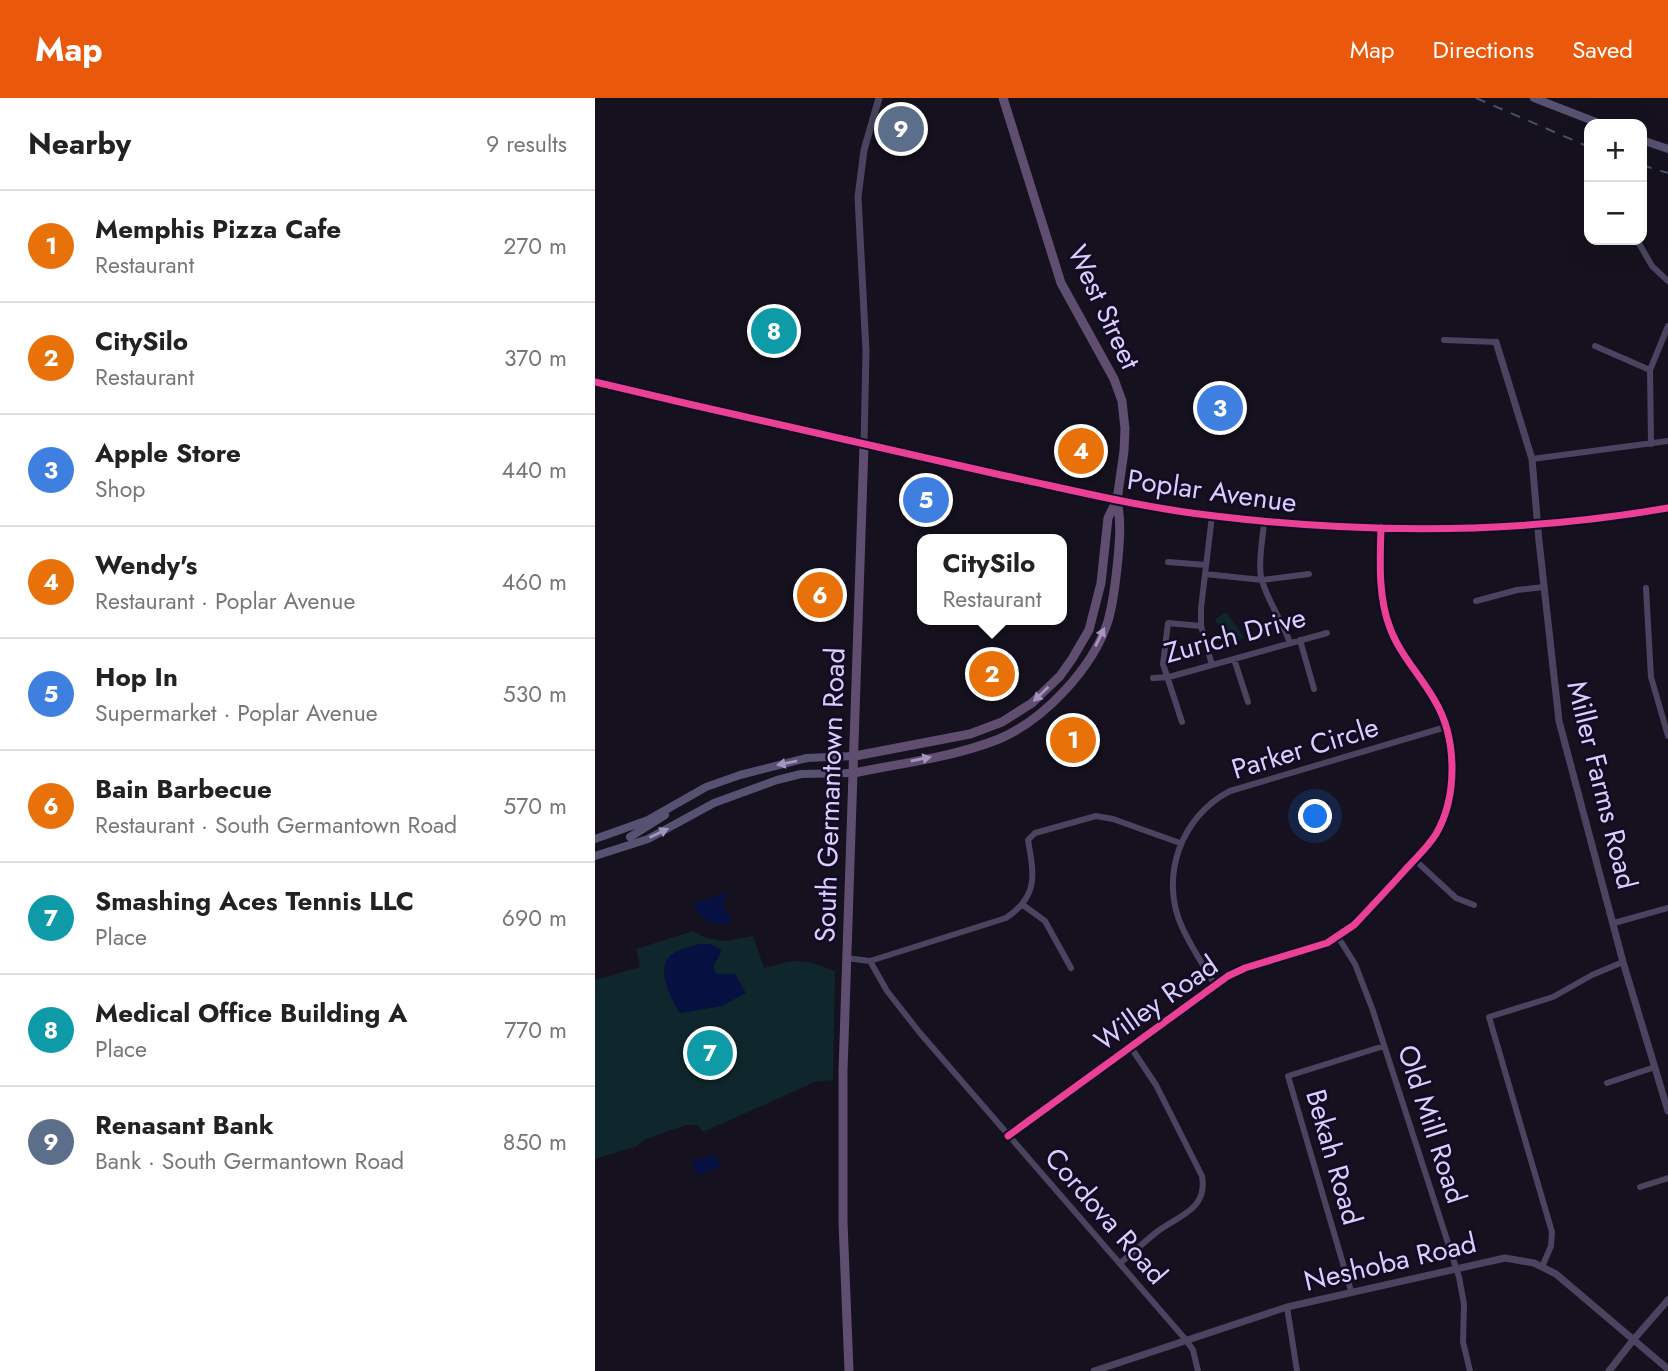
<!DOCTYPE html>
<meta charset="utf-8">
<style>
:root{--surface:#fff;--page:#f2f2f2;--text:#222;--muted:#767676;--line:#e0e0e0;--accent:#ea580c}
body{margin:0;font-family:Jost,sans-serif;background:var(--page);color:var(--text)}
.controls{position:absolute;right:21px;top:21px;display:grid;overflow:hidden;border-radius:14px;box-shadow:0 7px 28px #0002}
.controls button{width:63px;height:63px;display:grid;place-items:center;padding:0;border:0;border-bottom:2px solid var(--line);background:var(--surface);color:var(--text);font:35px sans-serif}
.you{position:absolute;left:721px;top:719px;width:24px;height:24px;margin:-18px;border:5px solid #fff;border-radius:50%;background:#1a73e8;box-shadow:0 0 0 10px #1a73e833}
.badge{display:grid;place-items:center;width:46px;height:46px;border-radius:50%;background:var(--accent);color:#fff;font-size:23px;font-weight:700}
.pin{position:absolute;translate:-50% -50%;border:4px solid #fff;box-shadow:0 2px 7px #0006}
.popup{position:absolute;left:322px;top:436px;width:150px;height:91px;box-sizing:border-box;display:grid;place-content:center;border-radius:14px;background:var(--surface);filter:drop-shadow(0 2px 5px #0005);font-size:23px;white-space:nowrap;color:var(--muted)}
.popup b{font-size:26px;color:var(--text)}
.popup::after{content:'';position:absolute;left:50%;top:100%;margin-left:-14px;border:14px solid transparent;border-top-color:var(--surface)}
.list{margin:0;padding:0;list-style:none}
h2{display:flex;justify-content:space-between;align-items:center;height:91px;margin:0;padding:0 28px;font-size:30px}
h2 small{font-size:23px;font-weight:400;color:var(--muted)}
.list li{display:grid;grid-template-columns:46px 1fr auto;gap:21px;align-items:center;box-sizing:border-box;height:112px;padding:0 28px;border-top:2px solid var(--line)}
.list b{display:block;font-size:26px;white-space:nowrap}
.list p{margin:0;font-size:23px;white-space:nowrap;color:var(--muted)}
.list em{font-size:23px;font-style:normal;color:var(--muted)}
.map{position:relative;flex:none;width:1073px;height:1273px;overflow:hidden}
header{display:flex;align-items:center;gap:42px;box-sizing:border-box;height:98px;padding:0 35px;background:var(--accent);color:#fff}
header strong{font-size:33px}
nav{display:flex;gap:38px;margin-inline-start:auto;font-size:24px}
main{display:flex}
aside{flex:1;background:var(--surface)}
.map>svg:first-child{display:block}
.green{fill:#0f272c}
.water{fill:#061141}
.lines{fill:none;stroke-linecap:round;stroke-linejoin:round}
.minor{stroke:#4a4460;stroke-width:6}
.tertiary{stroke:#4a4460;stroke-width:7}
.secondary{stroke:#585272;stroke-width:8}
.primary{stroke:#604e71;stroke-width:9}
.rail{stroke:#44526a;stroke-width:2;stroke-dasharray:10 9;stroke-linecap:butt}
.cycleway-casing{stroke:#130b24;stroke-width:11}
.cycleway{stroke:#ea4096;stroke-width:7}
.oneway{fill:#a494bf}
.oneway2{fill:#a096c0}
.labels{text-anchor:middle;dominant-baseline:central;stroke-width:5;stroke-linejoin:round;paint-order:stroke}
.street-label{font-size:28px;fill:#dbceff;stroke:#130b24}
</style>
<header>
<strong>Map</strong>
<nav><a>Map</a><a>Directions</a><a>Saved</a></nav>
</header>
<main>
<aside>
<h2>Nearby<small>9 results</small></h2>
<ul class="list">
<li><span class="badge" style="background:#e8710a">1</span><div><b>Memphis Pizza Cafe</b><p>Restaurant</p></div><em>270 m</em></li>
<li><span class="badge" style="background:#e8710a">2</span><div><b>CitySilo</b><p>Restaurant</p></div><em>370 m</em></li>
<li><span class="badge" style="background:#3f7fe0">3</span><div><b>Apple Store</b><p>Shop</p></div><em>440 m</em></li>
<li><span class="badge" style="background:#e8710a">4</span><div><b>Wendy's</b><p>Restaurant · Poplar Avenue</p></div><em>460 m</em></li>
<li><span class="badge" style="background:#3f7fe0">5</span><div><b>Hop In</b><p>Supermarket · Poplar Avenue</p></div><em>530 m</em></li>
<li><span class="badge" style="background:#e8710a">6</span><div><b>Bain Barbecue</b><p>Restaurant · South Germantown Road</p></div><em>570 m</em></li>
<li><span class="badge" style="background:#0f9aa8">7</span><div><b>Smashing Aces Tennis LLC</b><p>Place</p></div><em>690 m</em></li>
<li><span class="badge" style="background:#0f9aa8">8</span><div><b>Medical Office Building A</b><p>Place</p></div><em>770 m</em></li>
<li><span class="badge" style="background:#5c6f8a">9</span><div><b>Renasant Bank</b><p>Bank · South Germantown Road</p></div><em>850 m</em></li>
</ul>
</aside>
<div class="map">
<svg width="1073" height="1273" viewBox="0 0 1073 1273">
<rect width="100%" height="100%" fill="#15111e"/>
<path class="green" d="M631,514L649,539L638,547L620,522Z
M98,833L111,840L130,843L158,838L169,870C203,861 206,860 240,873L238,982L220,984L108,1034L103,1027H91L62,1037L49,1042L42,1048L0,1061V882L45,869L41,851Z"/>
<path class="water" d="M133,794L128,807L136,820L134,827L115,825L100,812V805Z
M104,846H116L126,851C126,860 118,864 119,872L122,876H140L151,895L127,908L85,915C77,903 62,874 73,860C79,852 94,849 104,846Z
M121,1056L125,1070L102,1077L97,1063Z"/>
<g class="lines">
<path class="minor" d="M1042,142L1057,168L1073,183
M849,242L901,244
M1000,248L1055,272
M1056,346L1055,272L1073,228
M937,361L1073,343
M669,424C668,440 663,463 666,479C672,503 687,522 695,545
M573,464L611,467
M610,476L667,482L714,476
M1051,490L1056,579L1073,638
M881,503L922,492L949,489
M705,542L719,591
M639,561L653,604
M617,567L606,528V510L617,418
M558,580L574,579L732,535
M587,624L568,566L573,525L606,528
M820,762L861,800L879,807
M428,807L450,823L476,870
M1019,825L1073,810
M743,839L760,866L777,910L864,1179L869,1206L868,1244L875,1273
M251,860L275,863L411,820C444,798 439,777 433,742L440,735L501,718L518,721L585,745
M275,863L292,893L325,935L591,1242L598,1252L603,1273
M620,887C609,868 596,849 587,829C564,779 586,718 635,693L851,629
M1012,985L1060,969
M413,1038L633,878L650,870L732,845L759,827C776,809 793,791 810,772C820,761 833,749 841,736C863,698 862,640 840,603C826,578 805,557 795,530C783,499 785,463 786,430
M1045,1089L1073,1080
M525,1165C538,1155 550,1143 563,1133C585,1117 613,1111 607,1078L561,987L535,948
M947,1169L956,1148L957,1134L894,919L958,899L997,877L1028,864
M756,1193L693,978L789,948
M692,1209L702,1273"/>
<path class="tertiary" d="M901,244L937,361L944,443L964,623L1028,864L1073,1013
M269,347L271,253L263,99L269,52L284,0
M499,1273L692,1209L910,1160L939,1165L961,1176L1073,1271
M1014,1273L1039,1241L1073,1202"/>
<path class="secondary" d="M939,0L1006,26
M1047,42L1073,51
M35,739L70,717
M0,741L53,722L111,689L145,677L212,660L260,658
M0,758L53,741L119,705L182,682L206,676L259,675"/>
<path class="primary" d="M0,284C135,316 270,347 406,377C477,392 548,410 620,418C770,436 924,436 1073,410
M260,658L375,636L407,624L437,605L465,578L477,561L494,532L506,485L513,420L522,402L529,353L530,331L527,303L519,281L466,185L408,0
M259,675C307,665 359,659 404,641C449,622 498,570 513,523C519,502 521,481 523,460C525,439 526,422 522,402
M254,1273L248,1124V973L269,347"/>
<path class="rail" d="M881,0L994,49
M1047,67L1073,75"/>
<defs>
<path id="cycleway" d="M0,284C135,316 270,347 406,377C477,392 548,410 620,418C770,436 924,436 1073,410
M413,1038L633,878L650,870L732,845L759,827C776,809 793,791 810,772C820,761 833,749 841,736C863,698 862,640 840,603C826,578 805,557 795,530C783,499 785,463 786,430"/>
</defs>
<use href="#cycleway" class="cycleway-casing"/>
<use href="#cycleway" class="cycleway"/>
</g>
<defs><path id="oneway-solid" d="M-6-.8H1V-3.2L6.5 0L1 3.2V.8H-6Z" transform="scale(1.75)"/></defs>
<g class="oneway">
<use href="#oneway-solid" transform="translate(505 539) rotate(-64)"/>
<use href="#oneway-solid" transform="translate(446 596) rotate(136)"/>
<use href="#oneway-solid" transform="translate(326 661) rotate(-12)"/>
</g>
<g class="oneway2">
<use href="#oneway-solid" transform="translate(192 665) rotate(168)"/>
<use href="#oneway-solid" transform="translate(64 735) rotate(-26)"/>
</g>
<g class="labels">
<g class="street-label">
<text transform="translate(509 209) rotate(65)">West Street</text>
<text transform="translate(617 393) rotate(8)">Poplar Avenue</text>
<text transform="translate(640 537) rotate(-15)">Zurich Drive</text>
<text transform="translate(710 650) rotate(-17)">Parker Circle</text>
<text transform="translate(1007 687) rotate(76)">Miller Farms Road</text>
<text transform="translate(235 697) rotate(-88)">South Germantown Road</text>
<text transform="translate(561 905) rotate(-35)">Willey Road</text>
<text transform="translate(837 1026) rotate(72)">Old Mill Road</text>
<text transform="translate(739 1059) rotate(74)">Bekah Road</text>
<text transform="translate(511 1118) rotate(49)">Cordova Road</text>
<text transform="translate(795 1164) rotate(-13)">Neshoba Road</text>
</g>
</g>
</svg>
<div class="controls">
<button>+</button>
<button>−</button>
</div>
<div class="you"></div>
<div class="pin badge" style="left:478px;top:642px;background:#e8710a">1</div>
<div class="pin badge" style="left:397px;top:576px;background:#e8710a">2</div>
<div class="popup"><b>CitySilo</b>Restaurant</div>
<div class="pin badge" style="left:625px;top:310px;background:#3f7fe0">3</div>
<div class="pin badge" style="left:486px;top:353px;background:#e8710a">4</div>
<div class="pin badge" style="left:331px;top:402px;background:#3f7fe0">5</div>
<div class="pin badge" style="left:225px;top:497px;background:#e8710a">6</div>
<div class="pin badge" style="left:115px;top:955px;background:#0f9aa8">7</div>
<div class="pin badge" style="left:179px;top:233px;background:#0f9aa8">8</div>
<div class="pin badge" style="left:306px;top:31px;background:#5c6f8a">9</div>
</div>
</main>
